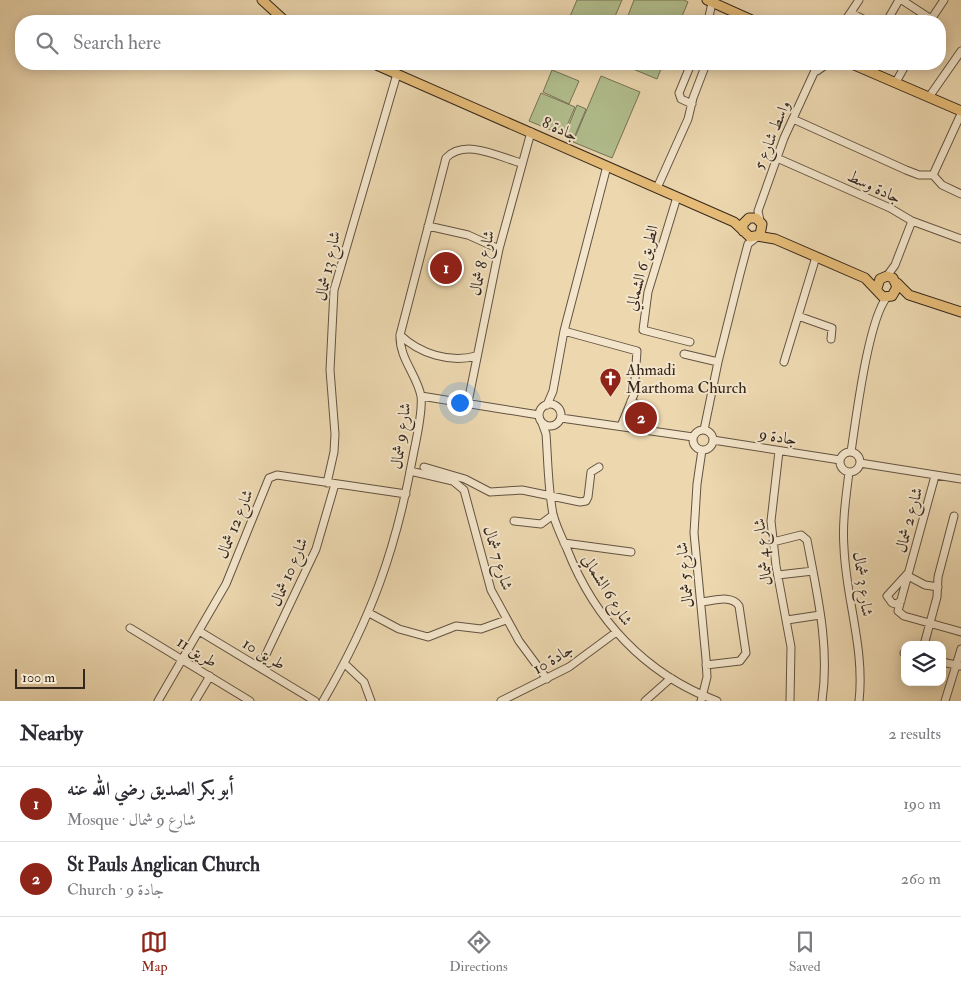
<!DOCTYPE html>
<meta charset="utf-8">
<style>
:root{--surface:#fff;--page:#f7f7f7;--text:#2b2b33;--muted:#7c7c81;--line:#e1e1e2;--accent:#8f2418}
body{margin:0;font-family:"IM FELL Double Pica",Amiri,serif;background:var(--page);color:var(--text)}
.controls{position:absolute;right:15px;bottom:15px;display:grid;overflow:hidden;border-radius:10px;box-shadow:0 2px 12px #0003}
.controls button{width:45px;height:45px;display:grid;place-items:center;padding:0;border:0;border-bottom:1px solid var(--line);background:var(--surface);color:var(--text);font:25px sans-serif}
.scale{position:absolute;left:15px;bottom:12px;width:70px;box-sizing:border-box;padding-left:5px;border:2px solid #35271c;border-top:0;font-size:14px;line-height:18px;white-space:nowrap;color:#35271c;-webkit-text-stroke:4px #f3e5cb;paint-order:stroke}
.you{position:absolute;left:459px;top:402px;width:18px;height:18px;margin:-12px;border:4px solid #fff;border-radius:50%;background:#1a73e8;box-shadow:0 0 0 8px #1a73e833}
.badge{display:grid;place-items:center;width:32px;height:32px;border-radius:50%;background:var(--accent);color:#fff;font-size:16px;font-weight:700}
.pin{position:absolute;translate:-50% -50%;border:2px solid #fff;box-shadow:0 1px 5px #0006}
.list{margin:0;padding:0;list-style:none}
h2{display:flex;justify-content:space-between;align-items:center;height:65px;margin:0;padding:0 20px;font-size:21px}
h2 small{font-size:16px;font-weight:400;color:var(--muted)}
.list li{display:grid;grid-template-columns:32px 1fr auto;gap:15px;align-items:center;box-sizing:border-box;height:75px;padding:0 20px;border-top:1px solid var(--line)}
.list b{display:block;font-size:19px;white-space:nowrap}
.list p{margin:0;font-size:16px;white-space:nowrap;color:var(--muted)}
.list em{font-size:16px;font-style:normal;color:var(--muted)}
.icon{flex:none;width:28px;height:28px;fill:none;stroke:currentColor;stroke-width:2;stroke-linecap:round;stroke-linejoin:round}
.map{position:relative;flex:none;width:961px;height:701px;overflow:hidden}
.search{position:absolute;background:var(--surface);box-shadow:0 2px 12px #0003;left:15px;right:15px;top:15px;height:55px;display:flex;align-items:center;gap:12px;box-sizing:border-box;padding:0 18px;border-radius:20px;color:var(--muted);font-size:19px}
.sheet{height:215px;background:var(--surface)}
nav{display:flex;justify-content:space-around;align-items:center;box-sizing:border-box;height:70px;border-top:1px solid var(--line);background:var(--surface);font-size:14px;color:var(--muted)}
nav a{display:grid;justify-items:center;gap:2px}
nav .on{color:var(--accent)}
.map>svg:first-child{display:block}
.green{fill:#b2bf8f;stroke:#747356}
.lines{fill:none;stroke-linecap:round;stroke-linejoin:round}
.minor-casing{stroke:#635341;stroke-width:9}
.major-casing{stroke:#35271c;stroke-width:11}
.minor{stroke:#f3e5cb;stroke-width:7}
.major{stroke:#e6bc78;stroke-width:9}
.labels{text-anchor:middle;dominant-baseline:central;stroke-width:4;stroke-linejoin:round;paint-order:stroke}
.street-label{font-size:16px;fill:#35271c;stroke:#f3e5cb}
.poi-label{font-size:16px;fill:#35271c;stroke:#f3e5cb;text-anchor:start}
</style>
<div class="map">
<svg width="961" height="701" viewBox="0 0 961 701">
<rect width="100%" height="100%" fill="#ecd7af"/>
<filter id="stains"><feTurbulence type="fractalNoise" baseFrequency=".004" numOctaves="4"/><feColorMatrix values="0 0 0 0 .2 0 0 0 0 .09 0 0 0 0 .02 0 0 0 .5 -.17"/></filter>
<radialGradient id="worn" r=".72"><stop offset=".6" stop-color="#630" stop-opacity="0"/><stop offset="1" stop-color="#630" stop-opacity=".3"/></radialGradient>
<path class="green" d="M577,0H622L613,21H568Z
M634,0H684L688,2L680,21H626Z
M621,64H663L657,79Z
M552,70L579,81L569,104L543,92Z
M601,76L640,92L612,158L573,142Z
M541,93L575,107L563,135L529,121Z
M577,105L586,109L574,138L565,135Z"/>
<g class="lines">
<defs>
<path id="minor" d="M902,0L931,19
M851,13L867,21
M708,21L712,3
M845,21L859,0
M887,21L899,0
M930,21L944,0
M691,64L679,93L681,99L692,104
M817,71L827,64
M896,82L906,64
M929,97L961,51
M793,119L906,170L919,175H933L942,185L961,194
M777,158L890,208L912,221L961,239
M933,175L961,114
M657,188L688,119L693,98L706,64
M677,197L648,292L643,330L690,342
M760,221L758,211L784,138L818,64
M428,226L468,235L499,249
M887,276L895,265L912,221
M798,316L832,328L831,339
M564,331L637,351L635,379L637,387L621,426
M400,335C420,354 450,363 476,356
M684,354L718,362
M784,362L816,257
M421,396L539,415
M631,401L645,409L643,430
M468,402L499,249L531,132
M539 415a11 11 0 1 1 22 0a11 11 0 1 1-22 0Z
M547,405L553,391L564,331L607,166
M561,418L693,437
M542,423L546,434C548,461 548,488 553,514C556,526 562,538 567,549C595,620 645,674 717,701
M704,430L718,362L740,274L748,244L757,237
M693 440a10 10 0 1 1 20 0a10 10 0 1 1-20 0Z
M713,440L840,460
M779,451L771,521L776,566L791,647L790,701
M851,452C856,419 868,320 887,297
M840 462a10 10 0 1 1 20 0a10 10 0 1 1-20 0Z
M860,463L961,479
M424,467L465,479L490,492L522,490L580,502L586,501L588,497L591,472L599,467
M410,471L453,481L464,490L491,590L519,641L547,679
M849,472C846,497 842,523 844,548C846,599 865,649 859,701
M935,476L898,611L904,616L961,632
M327,483L334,452L335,434L330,370L334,290L397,74
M514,521L541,524L553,515
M773,542L801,535L807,540C817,593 830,646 822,701
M564,543L631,552
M778,575L813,571
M908,576L925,585L938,587
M901,601L896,604L892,603L887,596L908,573
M701,602C713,601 732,594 739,606L746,653L740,661L706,665
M369,613L399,629L428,637L456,626L481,629L506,620
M787,620L820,615
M130,628L250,701
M199,631L315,701
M924,645L937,597L938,577L954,516
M904,653H905
M942,662L961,666
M345,664L364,682L371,701
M260,667L316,549L335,484
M158,701L226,584L269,478L277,475L406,494
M195,701L210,676
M323,701C371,619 396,550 413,456C416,440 423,412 421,396C417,375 399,358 400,335L446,158C465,138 499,157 521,163
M501,701L569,667L615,633
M645,701L671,678
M701,701L707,677L706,659L694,533L697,484L702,450
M945,701L961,649"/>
<path id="major" d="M262,0L285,21
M707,0L754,21
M374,64L734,222L750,237L760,235L762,224L756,218H749L743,224V231
M852,64L961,111
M757,236L775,239L865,278L883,297L892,296L897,287L893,278L887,276L880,279L877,288
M897,283L909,295L961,312"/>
</defs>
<use href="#minor" class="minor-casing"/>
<use href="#major" class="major-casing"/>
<use href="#minor" class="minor"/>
<use href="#major" class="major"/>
</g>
<defs>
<symbol id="church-pin" viewBox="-11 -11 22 30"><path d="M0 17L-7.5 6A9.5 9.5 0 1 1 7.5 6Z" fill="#8f2418" stroke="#f3e5cb"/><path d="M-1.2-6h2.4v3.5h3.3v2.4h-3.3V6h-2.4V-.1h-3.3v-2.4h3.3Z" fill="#fff"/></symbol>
</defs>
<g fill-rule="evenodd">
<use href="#church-pin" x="598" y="366" width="25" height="34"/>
</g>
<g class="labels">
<g class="street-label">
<text transform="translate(560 129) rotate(24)">جادة 8</text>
<text transform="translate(772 135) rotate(-68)">واسط شارع 5</text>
<text transform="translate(874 187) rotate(25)">جادة وسط</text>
<text transform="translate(482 263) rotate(-77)">شارع 8 شمال</text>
<text transform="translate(328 266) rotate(-78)">شارع 13 شمال</text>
<text transform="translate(642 268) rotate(-75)">الطريق 6 الشمالي</text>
<text transform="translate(401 436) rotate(-82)">شارع 9 شمال</text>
<text transform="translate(778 437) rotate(9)">جادة 9</text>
<text transform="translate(909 520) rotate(-75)">شارع 2 شمال</text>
<text transform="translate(235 524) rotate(-68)">شارع 12 شمال</text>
<text transform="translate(763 552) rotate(-97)">شارع 4 شمال</text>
<text transform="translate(498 558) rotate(73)">شارع 7 شمال</text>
<text transform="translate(289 572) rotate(-67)">شارع 10 شمال</text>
<text transform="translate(685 575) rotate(-96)">شارع 5 شمال</text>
<text transform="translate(863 584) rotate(82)">شارع 3 شمال</text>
<text transform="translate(607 590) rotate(58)">شارع 6 الشمالي</text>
<text transform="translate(197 652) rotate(32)">طريق 11</text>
<text transform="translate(264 654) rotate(31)">طريق 10</text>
<text transform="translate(553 659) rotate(-31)">جادة 10</text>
</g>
<g class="poi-label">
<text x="626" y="370">Ahmadi<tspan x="626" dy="18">Marthoma Church</tspan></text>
</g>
</g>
<rect width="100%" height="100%" filter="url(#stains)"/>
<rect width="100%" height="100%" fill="url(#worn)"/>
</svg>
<div class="controls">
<button><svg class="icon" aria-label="layers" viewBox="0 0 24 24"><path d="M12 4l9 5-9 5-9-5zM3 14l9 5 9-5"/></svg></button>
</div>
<div class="scale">100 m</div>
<div class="you"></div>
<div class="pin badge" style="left:446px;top:268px">1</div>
<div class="pin badge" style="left:641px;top:418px">2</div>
<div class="search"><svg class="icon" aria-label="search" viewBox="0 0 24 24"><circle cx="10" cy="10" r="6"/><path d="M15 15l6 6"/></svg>Search here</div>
</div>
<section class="sheet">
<h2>Nearby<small>2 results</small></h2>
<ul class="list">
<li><span class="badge">1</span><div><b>أبو بكر الصديق رضي الله عنه</b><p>Mosque · شارع 9 شمال</p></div><em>190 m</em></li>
<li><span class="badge">2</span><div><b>St Pauls Anglican Church</b><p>Church · جادة 9</p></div><em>260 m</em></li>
</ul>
</section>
<nav>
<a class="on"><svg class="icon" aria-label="map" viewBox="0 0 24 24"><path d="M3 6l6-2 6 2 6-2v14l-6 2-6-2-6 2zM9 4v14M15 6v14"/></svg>Map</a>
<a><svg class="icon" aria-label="directions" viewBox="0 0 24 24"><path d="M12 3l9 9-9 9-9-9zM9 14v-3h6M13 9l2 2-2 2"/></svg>Directions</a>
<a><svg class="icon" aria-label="saved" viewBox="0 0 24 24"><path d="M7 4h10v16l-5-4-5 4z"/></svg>Saved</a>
</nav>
